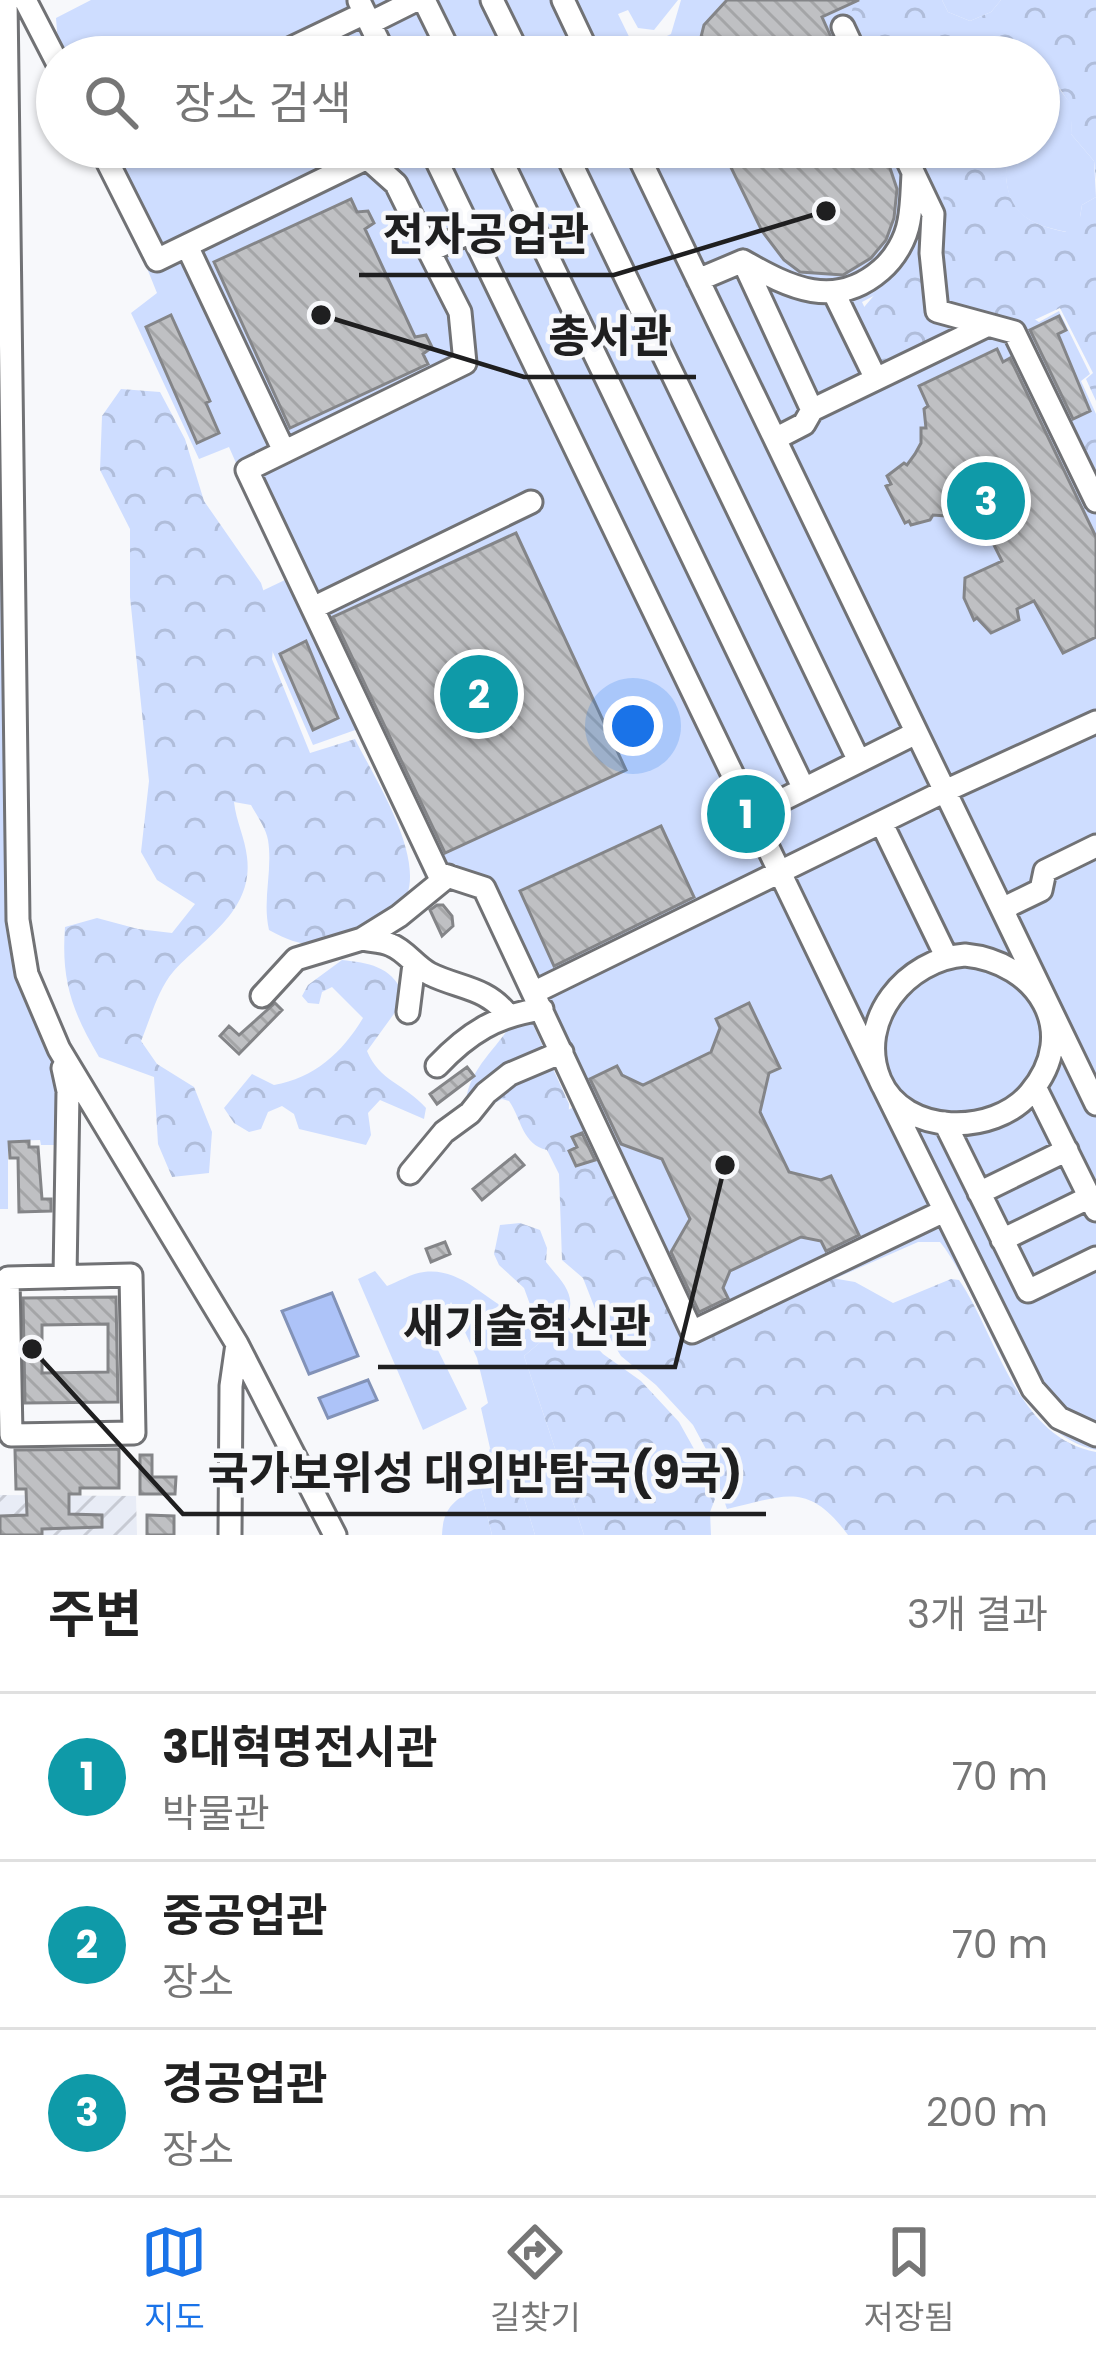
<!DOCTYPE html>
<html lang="ko">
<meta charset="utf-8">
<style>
:root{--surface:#fff;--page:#f2f2f2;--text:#222;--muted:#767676;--line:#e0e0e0;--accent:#1a73e8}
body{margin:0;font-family:Poppins,"Noto Sans KR",sans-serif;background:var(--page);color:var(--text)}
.you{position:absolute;left:633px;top:726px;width:42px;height:42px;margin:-30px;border:9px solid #fff;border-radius:50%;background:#1a73e8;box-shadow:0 0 0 18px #1a73e833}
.badge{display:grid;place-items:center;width:78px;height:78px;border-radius:50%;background:var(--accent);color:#fff;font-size:39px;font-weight:700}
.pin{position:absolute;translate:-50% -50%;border:6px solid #fff;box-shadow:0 3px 12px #0006}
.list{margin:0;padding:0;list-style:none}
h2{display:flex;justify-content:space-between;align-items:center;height:156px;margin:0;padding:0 48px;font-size:51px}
h2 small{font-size:39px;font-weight:400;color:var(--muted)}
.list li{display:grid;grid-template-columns:78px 1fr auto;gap:36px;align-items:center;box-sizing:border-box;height:168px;padding:0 48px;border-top:3px solid var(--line)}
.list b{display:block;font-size:45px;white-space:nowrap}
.list p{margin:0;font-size:39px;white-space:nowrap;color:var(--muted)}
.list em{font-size:39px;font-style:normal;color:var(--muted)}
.icon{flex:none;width:66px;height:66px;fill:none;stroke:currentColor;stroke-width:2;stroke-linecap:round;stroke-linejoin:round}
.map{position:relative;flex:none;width:1096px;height:1535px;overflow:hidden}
.search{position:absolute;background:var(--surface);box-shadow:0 3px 9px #0004;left:36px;right:36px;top:36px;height:132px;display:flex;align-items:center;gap:30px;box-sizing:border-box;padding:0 42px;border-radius:66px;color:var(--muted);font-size:45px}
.sheet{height:660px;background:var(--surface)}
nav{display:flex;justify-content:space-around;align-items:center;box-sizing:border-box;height:168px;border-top:3px solid var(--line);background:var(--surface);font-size:33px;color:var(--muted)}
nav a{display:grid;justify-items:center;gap:6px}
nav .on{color:var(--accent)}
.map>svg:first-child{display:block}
.industrial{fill:url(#industrial-furrows)}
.green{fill:#ceddff}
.forest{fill:url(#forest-crowns)}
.water{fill:#adc3f8;stroke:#8292b7;stroke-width:3}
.building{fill:url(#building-back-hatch);stroke:#848588;stroke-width:3;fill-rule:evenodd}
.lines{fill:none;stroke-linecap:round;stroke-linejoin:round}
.minor-casing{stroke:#717275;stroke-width:27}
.minor{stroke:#fff;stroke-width:21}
.leader{fill:none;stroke:#1f1f20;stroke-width:4.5}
.callout-dot{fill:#1f1f20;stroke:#f7f8fb;stroke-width:4.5}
.callout-label{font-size:45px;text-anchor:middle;font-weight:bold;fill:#1f1f20;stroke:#f7f8fb;stroke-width:9;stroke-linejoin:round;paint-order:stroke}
</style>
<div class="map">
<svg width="1096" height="1535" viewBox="0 0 1096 1535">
<defs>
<pattern id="industrial-furrows" width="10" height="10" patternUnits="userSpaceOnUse" patternTransform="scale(3)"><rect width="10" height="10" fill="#e8ecf6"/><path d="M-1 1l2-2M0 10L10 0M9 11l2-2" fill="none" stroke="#c7cad3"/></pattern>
<pattern id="forest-crowns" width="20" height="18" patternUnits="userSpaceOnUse" patternTransform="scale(3)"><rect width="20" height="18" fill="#ceddff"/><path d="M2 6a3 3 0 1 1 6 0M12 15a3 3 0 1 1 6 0" fill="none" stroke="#b0bdda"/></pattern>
<pattern id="building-back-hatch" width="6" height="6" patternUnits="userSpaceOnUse" patternTransform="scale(3)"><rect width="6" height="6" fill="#bfc0c3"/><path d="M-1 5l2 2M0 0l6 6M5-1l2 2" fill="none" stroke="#a4a5a7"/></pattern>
</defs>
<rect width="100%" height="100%" fill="#f7f8fb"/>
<path class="industrial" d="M0,1495L136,1496L137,1535H0Z"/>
<path class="green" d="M91,0H678L654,30L638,28L628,10L618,14L636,51L671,34L681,0H862L891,57H59L56,18Z
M942,0H1001L991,12L970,21L948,12Z
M1039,62L1073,107L1071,134L1094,161L1096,197L1082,205L1080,217L1067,232C1032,225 1009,216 1006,177C1006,165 1007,158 1002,147H1039Z
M98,147H937L954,234L916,274L862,302L888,357C934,340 991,289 1039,322L1059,311L1090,374L1081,381L1096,414V1450C1011,1431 989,1304 940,1242H918L689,1343L579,1180L550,1119L576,1106L478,899L428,884L358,729L313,745L249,597L287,579L229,447L199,459L131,313L157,293Z
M8,572L12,919L59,1068L60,1145H41L40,1140L8,1141V1209H0V573Z
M375,1271L387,1286C398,1282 412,1273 424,1272C469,1266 494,1316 537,1319L543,1340L524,1356L584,1535H535L514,1464L490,1448L481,1408L488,1403L477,1358L451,1302L445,1316L432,1323L433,1340L467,1409L423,1430L358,1279Z
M480,1486L492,1535H442C443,1506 456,1499 480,1486Z"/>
<path class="forest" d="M855,0H942L948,12L970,21L991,12L1001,0H1096V180L1094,161L1071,134L1072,107L1039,57H863L848,24Z
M932,147H1002C1007,158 1006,164 1006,176C1009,215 1032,225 1066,232L1067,219L1080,217L1082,205L1096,197V401L1086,379L1093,373L1060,308L1030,322L1003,316L964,317L927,342L875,366L854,319L893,273L914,219L926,206L941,301L937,218L945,205Z
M121,389L160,392L185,439L204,501L261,583L275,627L272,659L310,753L355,739C374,778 437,873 397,910C387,920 369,926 356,933C325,951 299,947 269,930C262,899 273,871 268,840C266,828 257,816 251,805L234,802C236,821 245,838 247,857C254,911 204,938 173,972C158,989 150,1020 141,1041L157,1064L194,1087L212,1132L209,1173L172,1177L158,1144L154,1077L99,1057C72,1011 61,981 65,927L97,918L138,929L172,933L195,904L157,880L141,852L149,781L130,597V529L100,470L102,416Z
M1096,417V471L1076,428Z
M342,960C368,963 391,966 402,992L396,1011L367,1051C379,1081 405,1084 426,1108L424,1119L380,1100L368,1113L371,1135L366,1145L299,1129L294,1114L282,1106L268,1112L261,1129L249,1132L234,1123L224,1108L252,1074L274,1085C314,1078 342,1053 363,1018L332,987L322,992L319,1004L308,1003L302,996L308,985Z
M530,1018L569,1104L568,1151L576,1168L605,1162L689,1333L820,1276L855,1282L893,1303L951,1279L959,1280C997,1335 1016,1437 1096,1452V1535H848C807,1479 783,1497 727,1509L707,1451L693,1425L656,1385L621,1356L601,1324L583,1278L562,1260L559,1174L547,1150C522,1144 522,1120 509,1101L502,1099L475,1114L466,1109C464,1073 495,1051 512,1023Z
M520,1223L540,1230L547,1248L546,1262C559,1279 578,1294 567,1316L603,1354L641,1381L679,1422L703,1465L715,1499L710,1512L711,1535H584L524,1356L543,1340L524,1288L499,1265L494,1254L500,1225Z
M490,1448L514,1464L535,1535H492L480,1486Z"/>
<path class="water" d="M332,1293L358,1356L309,1374L282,1311Z
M368,1380L377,1400L328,1418L319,1398Z"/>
<path class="building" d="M727,0H859L822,17L840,57H696L704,25Z
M204,38L214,57H167Z
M721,147H883L897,189L894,218L886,240L871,258L843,275L800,272L784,260L762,231Z
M351,199L357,212L368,211L374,223L365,229L415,337L426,335L432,347L423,354L428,364L290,428L214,262Z
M171,315L210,401L206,403L219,433L197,443L146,327Z
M1059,316L1066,330L1058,334L1090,411L1073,419L1030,330Z
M997,349L1003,362L1010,358L1096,537V637L1063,653L1034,601L1017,609L1019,620L991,633L977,618L974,620L964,598L965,578L1002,561L989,535L986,536L973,523L970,526L959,518L946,516L933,515L930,520L911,525L909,521L905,523L886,486L891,484L887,476L904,463L907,465L915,454L921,443V428H926L924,409L928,406L919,386Z
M516,533L626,770L445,853L333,617Z
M306,641L338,718L313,730L280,654Z
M661,826L694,897L554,966L520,891Z
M437,905H443L452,916L453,926L442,936L430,910Z
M275,1003L282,1010L239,1054L220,1036L229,1026L239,1035Z
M749,1003L780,1068L769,1073L760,1112L789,1172L821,1180L831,1176L859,1235L826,1251L821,1241L801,1237L730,1271L723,1288L728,1298L699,1312L671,1252L690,1219L662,1159L621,1144L590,1079L617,1066L622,1075L643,1085L711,1052L720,1028L716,1019Z
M467,1067L474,1076L437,1104L430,1094Z
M582,1133L595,1160L576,1166L569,1151L577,1147L572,1137Z
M29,1141V1147H38L42,1199H51V1211L19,1212L18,1158H10L9,1142Z
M515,1155L524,1165L482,1200L473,1189Z
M445,1242L450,1254L431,1262L426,1249Z
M116,1297L118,1402L25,1403L23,1298ZM108,1324V1372L42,1373V1325Z
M119,1449V1488H80V1494H69V1514L102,1515V1527L42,1529V1535H0V1516L27,1515L26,1489H16L15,1450Z
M140,1455H152V1477H176L175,1494H140Z
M147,1515L174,1516V1535H147Z"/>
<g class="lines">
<defs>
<path id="minor" d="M6,0L18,920L27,974L59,1049L237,1344L335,1535
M25,0L57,62
M424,0L452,57
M492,0L520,57
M563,0L590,57
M359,1L386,57
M370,23L416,0
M843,27L857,57
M273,57L365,13
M100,147L157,260L367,158L396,184L429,251L471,232
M430,147L881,1082L1033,1389L1059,1418L1096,1435
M495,147L804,789
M563,147L859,761
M634,147L1096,1104
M901,147L933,214L931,253L937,311L1014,332L1096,501
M187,246L284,451
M429,251L460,312L465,363L247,470L438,873L484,888L692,1332L944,1211
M743,261L812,410
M698,280L743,261C790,288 835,310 881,270C895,258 906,239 909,221C912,206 912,189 913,174
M835,295L876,379
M775,439L804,424L812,410L988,325
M313,608L531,502
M752,815L916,733
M882,824L946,956
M1002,909L1041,890L1045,871L1096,846
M362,939C371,941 383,941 391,945C405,950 416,967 430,974C458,988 486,987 507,1014
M965,955C1037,962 1082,1031 1030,1093C994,1136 904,1136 880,1080C855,1020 907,959 965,955Z
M535,992L945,791L1096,722
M262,996L296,959L362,939L399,916L448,876
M408,1012L414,964
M437,1066C468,1033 497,1015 542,1009
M63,1068L68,1091L65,1277
M1035,1087L1096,1210
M945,1123L1028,1291L1096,1258
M410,1173L444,1132L470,1113L486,1093L510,1074L562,1052
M979,1193L1067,1150
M1002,1240L1090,1197
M131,1275L134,1433L11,1435L8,1278Z
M230,1535L231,1386L237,1344"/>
</defs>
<use href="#minor" class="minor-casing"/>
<use href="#minor" class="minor"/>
</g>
<path class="leader" d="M826 211L614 275H359M321 315L524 377H696M725 1165L675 1367H378M32 1349L183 1514H766"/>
<g class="callout-dot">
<circle cx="826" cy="211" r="12"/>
<circle cx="321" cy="315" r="12"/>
<circle cx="725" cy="1165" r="12"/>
<circle cx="32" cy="1349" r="12"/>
</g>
<g class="callout-label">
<text x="486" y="250">전자공업관</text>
<text x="610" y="352">총서관</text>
<text x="527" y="1342">새기술혁신관</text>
<text x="475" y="1489">국가보위성 대외반탐국(9국)</text>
</g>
</svg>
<div class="you"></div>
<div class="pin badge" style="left:746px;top:814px;background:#0f9aa8">1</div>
<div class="pin badge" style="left:479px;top:694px;background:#0f9aa8">2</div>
<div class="pin badge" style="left:986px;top:501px;background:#0f9aa8">3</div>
<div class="search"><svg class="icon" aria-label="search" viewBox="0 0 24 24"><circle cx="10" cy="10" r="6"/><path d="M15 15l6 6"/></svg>장소 검색</div>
</div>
<section class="sheet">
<h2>주변<small>3개 결과</small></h2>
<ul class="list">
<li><span class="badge" style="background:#0f9aa8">1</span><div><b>3대혁명전시관</b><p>박물관</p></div><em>70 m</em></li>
<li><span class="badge" style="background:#0f9aa8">2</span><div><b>중공업관</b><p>장소</p></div><em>70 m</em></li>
<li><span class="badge" style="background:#0f9aa8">3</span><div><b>경공업관</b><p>장소</p></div><em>200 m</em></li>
</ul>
</section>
<nav>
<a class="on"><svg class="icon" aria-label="map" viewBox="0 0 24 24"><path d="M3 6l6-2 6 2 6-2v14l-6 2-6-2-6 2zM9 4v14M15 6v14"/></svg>지도</a>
<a><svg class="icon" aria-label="directions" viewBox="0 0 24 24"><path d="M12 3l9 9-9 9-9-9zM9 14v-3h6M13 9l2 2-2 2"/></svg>길찾기</a>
<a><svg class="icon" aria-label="saved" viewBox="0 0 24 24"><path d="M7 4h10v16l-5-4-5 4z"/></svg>저장됨</a>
</nav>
